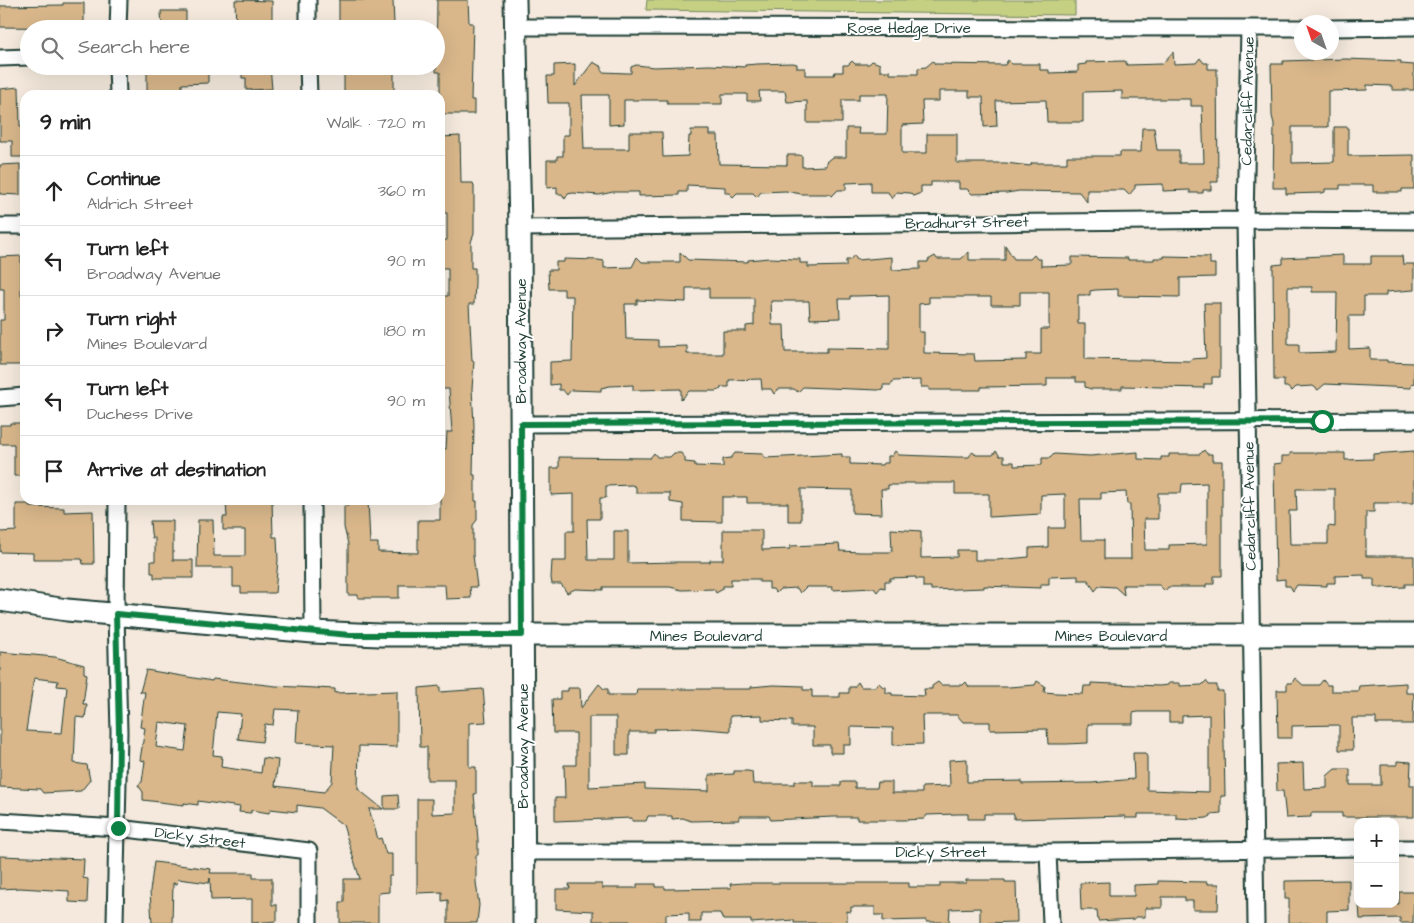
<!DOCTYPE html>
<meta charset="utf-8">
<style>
:root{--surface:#fff;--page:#f6f6f6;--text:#222;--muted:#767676;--line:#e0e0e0}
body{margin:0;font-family:"Architects Daughter",sans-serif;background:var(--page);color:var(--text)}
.controls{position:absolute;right:15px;bottom:15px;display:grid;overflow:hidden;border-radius:10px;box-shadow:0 5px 20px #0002}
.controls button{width:45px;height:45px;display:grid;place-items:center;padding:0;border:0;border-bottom:1px solid var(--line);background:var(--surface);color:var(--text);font:25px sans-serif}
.compass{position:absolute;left:1294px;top:15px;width:45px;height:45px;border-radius:50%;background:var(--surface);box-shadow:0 5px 20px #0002;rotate:320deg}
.stop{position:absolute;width:15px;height:15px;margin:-11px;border:4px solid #0b8043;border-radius:50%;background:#fff}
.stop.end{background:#0b8043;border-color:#fff;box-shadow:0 1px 5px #0008}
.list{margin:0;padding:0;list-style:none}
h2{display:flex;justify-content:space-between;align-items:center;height:65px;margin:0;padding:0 20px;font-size:21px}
h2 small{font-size:16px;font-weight:400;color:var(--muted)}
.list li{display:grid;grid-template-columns:32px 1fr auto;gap:15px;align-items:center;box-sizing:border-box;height:70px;padding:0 20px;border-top:1px solid var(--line)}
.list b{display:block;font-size:19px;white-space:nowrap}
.list p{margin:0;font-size:16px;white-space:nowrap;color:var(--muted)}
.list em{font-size:16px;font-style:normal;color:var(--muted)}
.icon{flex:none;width:28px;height:28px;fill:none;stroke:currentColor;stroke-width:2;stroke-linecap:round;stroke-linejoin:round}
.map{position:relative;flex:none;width:1414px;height:923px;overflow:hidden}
.search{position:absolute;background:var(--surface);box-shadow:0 5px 20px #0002;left:20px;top:20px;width:425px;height:55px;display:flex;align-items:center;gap:12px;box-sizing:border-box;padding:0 18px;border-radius:28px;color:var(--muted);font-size:19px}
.panel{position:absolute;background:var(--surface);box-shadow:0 5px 20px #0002;left:20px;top:90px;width:425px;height:415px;border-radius:15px}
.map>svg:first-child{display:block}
.green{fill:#c5d083;stroke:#72865c}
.building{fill:#d9b78b;stroke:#1f3d34;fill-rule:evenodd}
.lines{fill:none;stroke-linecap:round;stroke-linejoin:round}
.street-casing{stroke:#1f3d34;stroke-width:19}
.secondary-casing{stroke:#1f3d34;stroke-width:25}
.street{stroke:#fff;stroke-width:15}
.secondary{stroke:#fff;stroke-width:21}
.route{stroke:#0b8043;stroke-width:6}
.labels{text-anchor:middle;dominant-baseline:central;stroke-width:4;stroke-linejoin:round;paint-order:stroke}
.street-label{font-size:15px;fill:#1f3d34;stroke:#fff}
</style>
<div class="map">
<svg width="1414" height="923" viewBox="0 0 1414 923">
<rect width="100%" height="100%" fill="#f4e9dc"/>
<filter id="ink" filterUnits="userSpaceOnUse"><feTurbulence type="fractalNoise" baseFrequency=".02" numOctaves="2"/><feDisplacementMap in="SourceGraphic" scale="10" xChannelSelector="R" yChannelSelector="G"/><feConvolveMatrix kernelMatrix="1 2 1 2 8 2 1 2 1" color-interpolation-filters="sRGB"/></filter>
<g filter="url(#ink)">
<path class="green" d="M647,0H1075V15L646,10Z"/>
<path class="building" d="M235,0L272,1V29H236Z
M339,0H393L394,24H360L359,29H339Z
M437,0H468L469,23H473L471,100H474V114H440V72H436Z
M63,3H84V28L0,27V6L63,5Z
M161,11H186V29H162Z
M1173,52L1174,64L1196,63L1200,58L1204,63H1208V69H1217L1218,182H1211V190H1203V193H1190V190L1163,191V184L1135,185V188L1129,195L1124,190H1087V202L1079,192L1019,191L1007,193L972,194L967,189H959V182H931V186H921V193L913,196L910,193L896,192L892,199L888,192H871V182L846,183V190H838L832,196L829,194H801L786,191L761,192L757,197L753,193H737L733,197L729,193H725V187L687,185V192H679V195L639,196V192H613L599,195L573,193L568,194L565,199L562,194H557V187L547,188V160H557V156H563V135H569V103H548L547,76H554V65L575,64V86L593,62L602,67V72L627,73H631V67L636,65L654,67L710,65L745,67V65L757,64L793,63L797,64V68H805V75H834L835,72H843V65H848L852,61L855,64H869L872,61L880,64V71H890V74H918V68L926,67L933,61L935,64L1005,65L1008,60L1012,64H1040V70H1049V73L1078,72V65L1086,64V62L1125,61L1127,65L1162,64ZM759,91H785L787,102L807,101V123H842V100H859V94H888L887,134H858L859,128H846V157H832L826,162V166L802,167V156L799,155H787V165L719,164L718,135H710V130H691V136H689L688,156L663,157L662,132H629V149H584L582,95H609V125L624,124V100H667V104H722V94H747V101H760ZM939,91H969V97H983L984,127L997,126L996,101L1046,100L1047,122H1083V92L1122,91V99H1191V106H1202L1204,163H1179V150H1157L1154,128H1142L1141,152H1120V156H1067V163H1032L1030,166L1006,163H957V134H927V153H902V125L923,124L922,101H939Z
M1346,59L1401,61V64L1414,65V90H1392V86L1367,85V90L1328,91V127H1292V163L1334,162V127H1348V156L1414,155V189H1402V192H1373V185H1340V189H1325V192L1322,193L1286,194V188H1273L1274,124L1272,116L1271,64H1283V61Z
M147,66H208V83L182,84V95H147Z
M242,66H270L272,89L246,90V78H242Z
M344,66H394V95H344Z
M19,87L20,127H25V157H12V141H0V89Z
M460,136L461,183H473L474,186V234L471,242V268H475V282L474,304H469L472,361H474L472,389L474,425L473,475H475V501H477V520L473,525V555L477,587H470L471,598L446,599L445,585H399V598H358V595H348V544L344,527V506H348V501L368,500L370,543H378V552L418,553V520H440V449H446L447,432H452L449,389H440V360H442L440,296H448V268H440V241L447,240V213H440V137Z
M20,164V195L0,194V165Z
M1005,245L1014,259H1030L1034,255L1037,259H1041V266L1072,265V257L1128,258V260H1154V258H1164V256L1210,257V264H1215V277L1180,278V297L1118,296V289L1095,290L1090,291V295H1078V324H1085V359L1191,361V359L1206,358L1204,303H1220V377H1212V384H1204V388L1122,386V389H1091L1085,387V382H1076V378H1047V386L981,387V390H929V387H921V380L893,381L891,385H883V389L878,390L803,387L798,392L794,389H778L774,394L771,389H762L761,379L729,380V387H721V389L716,391H689L681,400V389L633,390V385L610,386L601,388V391L571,390L567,395L563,390H559V384L550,385V362L572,361L573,296H564V289H549L548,270H556V262H564V259L598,260L604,261V268L632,267L637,257L642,262H680V252L688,260L748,262V260L769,258L796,259H800V263H808V267L846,266V260H850L854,255L857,260L892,257V270L920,269V262H928V260L935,256L937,259H961L969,252V260H1005ZM686,288H709V298H754V325L746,326V331H723V354H687V346L658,347V340L626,339L625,304H637V300L686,302ZM1020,292H1049V329H1041V354H1026V360L975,361L974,354L924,353V332H919V304L929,303V297H991V305H1020ZM889,295V349L827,348V352H785L784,325H772L771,301H809L810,319L840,318L839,299H850V296H857Z
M1343,255V264H1371V256H1402L1403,264H1414V290L1386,292V296H1364V316H1349V349L1370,348V360H1387V362L1414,363V383L1411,384V388L1325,384L1318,390L1313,386L1296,387L1292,391L1287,387H1284V380H1274L1273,265L1283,264V258ZM1288,287H1312V292H1337L1336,352L1299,353V344H1288Z
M21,256V296L25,295V326H22V365H0V320H4V289H0V257Z
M10,423H25V476H14V444H0V425H10Z
M1204,450L1207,454H1212V461H1222V576H1214V584H1206V587H1168L1165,591L1159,585H1123L1124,595L1115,587L1099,586L1095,591L1088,580H1078V576L1049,577V584H1041V588L984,586V588L931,590V587H923V579H916V577L890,578V581H885V588L881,587L877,592L874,588L832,590V587H806L800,593L797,588L780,589L776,593L773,589H769V582H759V579H731V586H723V589L716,593L714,589L682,590L670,587H603V590L575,589L567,593L561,584H552L551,578L552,561H566V531H574V494L551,495V468H559V457L650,458L654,453L657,457H670L674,453H681L685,458V462L695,463V466L723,467V459L731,458L735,453L763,454L765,458L842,454V457H850V464L882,465L883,463H888V456H892L895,451L899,455L957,457H969L973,451L976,455H993L996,451L1000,456H1004V462H1014V466L1042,465V458H1050L1054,454L1090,456L1138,452V459L1161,460V457H1169V454H1200ZM903,483H955V494H989V517L1041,514V495L1065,494V528H1048V547L1029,548V557L997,560H975V550H957V557L921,558V531L891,529L892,552H861L840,551L839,544L790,546V549L762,550V530H723V560H710V562H678L628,563V531H614V560H588L587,519H600V498H606V486L632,485L636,487V493H670V502L683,504V521L722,522V497H747V503H788V521H801V489L852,490V513L882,514L881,489H888V485H903ZM1207,483V544L1169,545V550H1145L1144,519H1158V493H1181L1182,484ZM1126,492L1127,504H1130L1131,559H1104V540H1081L1080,499H1101V493Z
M1414,451V503H1374V512H1366V556H1414V584H1405V587L1380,588L1374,586V579H1364V575L1335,576V583H1327V586L1297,585L1293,591L1290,586H1285V579L1276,580L1274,464L1282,463V456H1290V453H1345V460L1373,459V454ZM1296,489H1335V527L1328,526V544H1290L1289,511H1297Z
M234,500H272L273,537H277L278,560L275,593H241V587H233V568H197L198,520H213L214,556H245V530H223V517H227L226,503H234Z
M16,504H29V507L64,508V512L93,511L94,564H83L82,559H33V553L0,552V532L16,531Z
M150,521H173V560H193V578H154V573H151V561H155V538H152L151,533Z
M0,652L55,657L84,665V673L87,674L83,704H87L85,718L76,717L74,763L87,765L90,780L81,791L43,793L40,789L0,787ZM34,678L58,681L57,686L67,687L62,733L26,731Z
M146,670L212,681L213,679L276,686L335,689V693L397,691V747L359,746L358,789L383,809H369L378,839L381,838L386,854H392V876H389V892L378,893V923H340V902H344V879H360L343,825L320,808L297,805V812L270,809L269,813L251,810V813L239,812L240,807L198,801V805L184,803V805L143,800V792L138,785L142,782L145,761L140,760L145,728L140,727L145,692H140ZM275,709L298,710L296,743L334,745L332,782L324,792L275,786L278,760L263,758L261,773L221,767L222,756L213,755L217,712L241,714L238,739L262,742L265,724L273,725ZM159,722L188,726L185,751L156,747Z
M1295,678L1303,685H1319L1323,680L1327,685H1331V691H1358L1359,686L1406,683V693H1414L1413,724H1376V718H1352L1353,750H1339V725L1292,726V738H1278L1277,690H1287V683H1292Z
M1037,681L1045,686L1044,692L1056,693L1083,694L1084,686H1091V683L1159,686L1168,685V683H1180V686L1202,685L1206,681L1209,685H1217V691H1223L1225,796H1221V813L1211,814V816L1207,818L1194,819L1176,818V814H1138V818H1125V816L1014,819V814H984V819H968V814H957L927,815L924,819L904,820H857V817H833L771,820L769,816H739V820L691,821L683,818L672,819V816H648L646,821H632V818L555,821V798H565L564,765H576V733H553L552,699H560V691H568V688H580L581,708L599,684L604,689H608V695H636L637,689H751V687L773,685L803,686V690H812V697H840V693H849V687H854L858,682L861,687H875L878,682L883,687H886V693H892V695L925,696L924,689H932V686L938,682L941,685H963L966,682L969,687H1009L1035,685ZM1138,712H1169V722H1182V716L1209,715V792L1147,790V757L1145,753H1133L1134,779L1092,783L1022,784V781L967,782V759L949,760L950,786L922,787V793H892V782H878L877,788H855V782H841V786H813V781H795V784H753L752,772L748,771H734V774L709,775V791L645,789V784L589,787V717H616V755H629V732H654V729L691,728L730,731V716L762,715V720L792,721V727H813V745H830V753H843V745H851V727L893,728V745L923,744L922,715H957L963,722H990V730L1047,729L1048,744H1066L1088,743V724H1133V713Z
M440,686V692L483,689L486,722L469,723V767H476V794H474L478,840V855H476V882L479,905L477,923H448V900L442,901V892L417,893V799H432V814L455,813V780H427V747H420L419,688Z
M1397,761L1411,762L1410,785H1414V817H1342V813H1311V817L1286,818L1283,791H1277L1276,764L1303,763L1304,789L1327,788V776L1335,769H1350V785H1381V765H1397Z
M398,795L399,809H384V796Z
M0,856L84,859L83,878L88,879L87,903L69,902V891L20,888L0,889Z
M154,862L211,869L210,873H253V878H272V905H277V921L252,923V899L211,900L210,878L209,883L178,879L177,884L173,883L172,923H152L150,891Z
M966,880H1005V882H1016L1017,922L980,923V908L950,909L949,922H926V920L883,921V915H875V907H851V912L847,911V923H794V920L751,923V920H723L720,913H701V922H689V913L666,914V922L630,923V921H593V911L556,909V889H570L569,884H602V888H637V884H656V887H665V889L731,888L730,884L744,883H909V887H940V883H966Z
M1349,880V910L1327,911V923H1289V899H1285V881Z
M1158,881L1207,882V884H1219L1218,910H1193V901H1185V897H1162V908H1145V917H1135V919L1098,921L1097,910H1081L1080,883L1109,882V896H1134V885L1158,884Z
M1399,892H1414L1413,923H1400V918L1360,919L1359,904H1399Z"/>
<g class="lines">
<defs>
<path id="street" d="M308,0V29
M516,27L1302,28
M1249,28L1245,220L1256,923
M1332,28L1414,27
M118,29L119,0
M0,58L29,57
M117,66L118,95
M308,66L309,95
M0,226H25
M520,228L1245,220L1414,221
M0,398L25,396
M521,424L1414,420
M312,500L313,632
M0,821L118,828L309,851V923
M1395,848H1414
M524,852H1048L1358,848
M1048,852L1051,923
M115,923L119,732L116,614L117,500"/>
<path id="secondary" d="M515,0L520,228L524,923
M0,600L67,610L313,632L379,635H1414"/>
</defs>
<use href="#street" class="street-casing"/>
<use href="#secondary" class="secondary-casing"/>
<use href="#street" class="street"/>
<use href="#secondary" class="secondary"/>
</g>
</g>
<g class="lines" filter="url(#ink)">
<path class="route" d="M118,828L119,732L116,614L350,635H522L521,424L1322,421"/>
</g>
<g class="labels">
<g class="street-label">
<text x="909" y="28">Rose Hedge Drive</text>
<text transform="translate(1248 101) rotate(-89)">Cedarcliff Avenue</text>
<text transform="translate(967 223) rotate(-1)">Bradhurst Street</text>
<text transform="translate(521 341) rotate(-90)">Broadway Avenue</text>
<text transform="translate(1250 506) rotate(-91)">Cedarcliff Avenue</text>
<text x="706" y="636">Mines Boulevard</text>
<text x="1111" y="636">Mines Boulevard</text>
<text transform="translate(523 746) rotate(-90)">Broadway Avenue</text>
<text transform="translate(200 838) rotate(7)">Dicky Street</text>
<text x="941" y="852">Dicky Street</text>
</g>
</g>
</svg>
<div class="controls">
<button>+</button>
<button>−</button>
</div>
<svg class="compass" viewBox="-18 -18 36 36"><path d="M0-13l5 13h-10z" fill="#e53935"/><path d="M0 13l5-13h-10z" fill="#767676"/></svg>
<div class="stop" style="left:1322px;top:421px"></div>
<div class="stop end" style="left:118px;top:828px"></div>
<div class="search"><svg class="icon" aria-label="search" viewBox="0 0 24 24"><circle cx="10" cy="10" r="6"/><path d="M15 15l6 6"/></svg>Search here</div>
<section class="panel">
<h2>9 min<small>Walk · 720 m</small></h2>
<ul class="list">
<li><svg class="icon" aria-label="ahead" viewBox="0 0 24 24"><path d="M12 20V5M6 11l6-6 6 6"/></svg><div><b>Continue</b><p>Aldrich Street</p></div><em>360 m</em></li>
<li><svg class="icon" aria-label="left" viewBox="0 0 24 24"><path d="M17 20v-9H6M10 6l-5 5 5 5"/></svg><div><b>Turn left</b><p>Broadway Avenue</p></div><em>90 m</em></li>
<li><svg class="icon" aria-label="right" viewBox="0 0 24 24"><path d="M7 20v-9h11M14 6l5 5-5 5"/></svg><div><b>Turn right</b><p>Mines Boulevard</p></div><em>180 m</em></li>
<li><svg class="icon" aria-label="left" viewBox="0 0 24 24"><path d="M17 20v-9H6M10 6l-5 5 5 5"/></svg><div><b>Turn left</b><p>Duchess Drive</p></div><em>90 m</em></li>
<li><svg class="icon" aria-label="arrive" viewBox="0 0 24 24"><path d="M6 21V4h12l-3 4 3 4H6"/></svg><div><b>Arrive at destination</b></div></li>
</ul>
</section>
</div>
